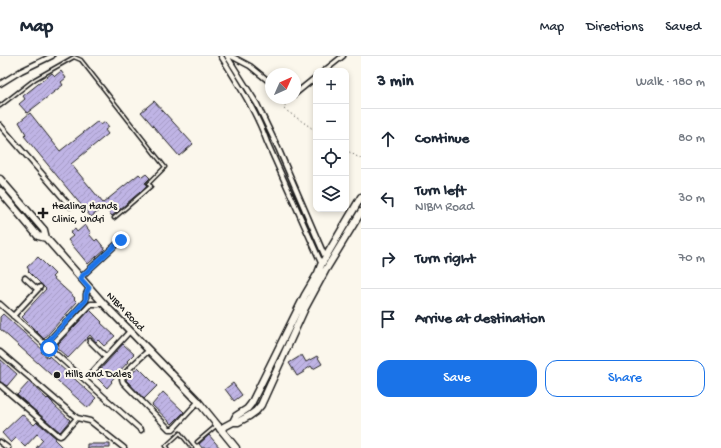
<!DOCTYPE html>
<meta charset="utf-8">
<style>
:root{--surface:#fff;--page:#f6f6f7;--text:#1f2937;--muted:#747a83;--line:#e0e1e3;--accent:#1a73e8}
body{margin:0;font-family:"Gochi Hand",sans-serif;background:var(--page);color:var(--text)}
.controls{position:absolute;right:12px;top:12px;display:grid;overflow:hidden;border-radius:8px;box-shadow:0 2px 6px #0003}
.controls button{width:36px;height:36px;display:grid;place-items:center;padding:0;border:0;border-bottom:1px solid var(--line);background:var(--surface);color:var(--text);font:20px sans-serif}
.compass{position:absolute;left:265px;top:12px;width:36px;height:36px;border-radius:50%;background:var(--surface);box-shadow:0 2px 6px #0003;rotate:45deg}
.stop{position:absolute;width:12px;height:12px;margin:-9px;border:3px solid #1a73e8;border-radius:50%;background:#fff}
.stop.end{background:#1a73e8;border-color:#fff;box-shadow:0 1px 4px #0008}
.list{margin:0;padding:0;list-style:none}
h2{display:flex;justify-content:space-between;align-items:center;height:52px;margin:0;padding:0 16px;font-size:17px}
h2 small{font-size:13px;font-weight:400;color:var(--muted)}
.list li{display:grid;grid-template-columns:26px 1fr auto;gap:12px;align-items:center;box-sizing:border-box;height:60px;padding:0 16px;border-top:1px solid var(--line)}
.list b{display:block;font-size:15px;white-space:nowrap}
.list p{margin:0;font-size:13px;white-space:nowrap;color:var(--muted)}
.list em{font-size:13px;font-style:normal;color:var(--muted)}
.actions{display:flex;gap:8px;padding:12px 16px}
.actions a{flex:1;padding:9px 0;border:1px solid var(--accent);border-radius:12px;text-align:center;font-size:14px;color:var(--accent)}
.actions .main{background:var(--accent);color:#fff}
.icon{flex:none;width:22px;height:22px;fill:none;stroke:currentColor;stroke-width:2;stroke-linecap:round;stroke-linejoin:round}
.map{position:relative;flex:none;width:361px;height:392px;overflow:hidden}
header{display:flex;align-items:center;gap:24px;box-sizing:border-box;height:56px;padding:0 20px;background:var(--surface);border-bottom:1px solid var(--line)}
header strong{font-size:19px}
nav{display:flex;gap:22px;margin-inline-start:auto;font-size:14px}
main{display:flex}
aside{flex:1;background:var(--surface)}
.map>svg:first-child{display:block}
.building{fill:url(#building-hatch);stroke:#1c1c1c}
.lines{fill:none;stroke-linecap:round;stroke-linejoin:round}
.lane-casing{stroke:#1c1c1c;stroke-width:5}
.street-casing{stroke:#1c1c1c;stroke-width:7}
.secondary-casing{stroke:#1c1c1c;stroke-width:9}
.path{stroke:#1c1c1c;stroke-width:1;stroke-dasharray:1 3;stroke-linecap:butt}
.lane{stroke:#fbf7ec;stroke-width:2}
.street{stroke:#fbf7ec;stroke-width:4}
.secondary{stroke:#fbf7ec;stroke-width:6}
.route{stroke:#1a73e8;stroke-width:5}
.poi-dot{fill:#1c1c1c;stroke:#fbf7ec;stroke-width:1.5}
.labels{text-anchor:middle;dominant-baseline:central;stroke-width:4;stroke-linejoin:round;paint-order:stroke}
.poi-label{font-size:11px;fill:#1c1c1c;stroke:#fbf7ec;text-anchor:start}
.street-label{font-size:11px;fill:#1c1c1c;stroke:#fbf7ec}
</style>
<header>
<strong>Map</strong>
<nav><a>Map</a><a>Directions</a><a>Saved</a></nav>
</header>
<main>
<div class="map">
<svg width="361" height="392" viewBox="0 0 361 392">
<defs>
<pattern id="building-hatch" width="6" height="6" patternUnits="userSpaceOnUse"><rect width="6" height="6" fill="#bfb4e5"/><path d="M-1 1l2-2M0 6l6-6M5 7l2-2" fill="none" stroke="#a49ac4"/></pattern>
</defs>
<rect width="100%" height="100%" fill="#fbf7ec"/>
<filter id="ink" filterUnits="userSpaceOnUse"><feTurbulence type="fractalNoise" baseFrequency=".025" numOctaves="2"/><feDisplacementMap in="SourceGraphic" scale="8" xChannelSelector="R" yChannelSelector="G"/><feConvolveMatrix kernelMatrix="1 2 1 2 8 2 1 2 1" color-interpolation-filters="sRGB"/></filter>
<g filter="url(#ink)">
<path class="building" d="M61,15L66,22L61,26L63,29L27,57L19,48L25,43L23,40L52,17L55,20Z
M154,45L193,88L179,100L141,56Z
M30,57L60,95L98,65L101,69L105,66L109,71L105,74L108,78L71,108L103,147L139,118L142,121L146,118L150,122L145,127L147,130L112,160L104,151L91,161L24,80L26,78L19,66Z
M85,169L91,177L89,178L95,185L97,183L105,193L88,208L68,184L73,180L70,177L75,173L77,176Z
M38,201L55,218L52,221L75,242L74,243L77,246L44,283L22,261L25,258L24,257L46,233L28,215L29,214L27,211Z
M90,254L102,266L101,267L115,280L104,290L98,284L96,286L90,279L68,302L57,292L59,289L58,288Z
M3,258L43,294L41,296L48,302L49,300L96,342L93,345H94L88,352L0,273V261Z
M123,288L134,298L127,305L128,306L111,325L112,326L107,332L96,321L99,319L97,317Z
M302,299L306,306L317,300L322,308L313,313L311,310L304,315V316L297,320L289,307Z
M0,303L17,318L7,330L0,326Z
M138,311L157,330L144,343L126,324Z
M29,326L47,343L48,342L53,347V348L70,364L60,376L17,339Z
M233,327L242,339L234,345L225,333Z
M163,336L184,356L172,368L152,349Z
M22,358L34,369L37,366L56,382L54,383L63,392H36L43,384L37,378L25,391L16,382L11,387L2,377Z
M209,379L220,392H202L199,388Z
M87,388H110V392H87Z"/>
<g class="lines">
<defs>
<path id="lane" d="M0,50L35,23L74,1L81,4L165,111L148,128L151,130L114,162
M197,386L216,370
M168,392L166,390L180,377L192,392"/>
<path id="street" d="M221,0C238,28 256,55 267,86L322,209
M227,0L257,48L279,94L326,203
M231,0L250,10L271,27
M324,15L343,0
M0,28L21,15L52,0
M295,38L316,21
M0,69L70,150
M25,222L37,233
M80,222L121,184
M0,248L141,374
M13,260L40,231
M90,285L106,301
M45,289L86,244V238L89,232
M49,292L91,248H98L103,247
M149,294C140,303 127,312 122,323L123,326L169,373H173L175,371L198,346
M0,296L77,362L90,365L124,392
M85,324L130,275
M0,329L58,379L60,380L62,379L77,362
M0,386L8,392"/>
<path id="secondary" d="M0,123L44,174L46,182
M0,135L38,180L46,182L103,247L197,344L236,392
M233,366L236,360L247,353L251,348L305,239L318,217L321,209L361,141
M220,373L233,366H238L249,360L256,355L261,349L305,252L325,215L361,156"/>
</defs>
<use href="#lane" class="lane-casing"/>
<use href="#street" class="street-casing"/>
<use href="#secondary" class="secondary-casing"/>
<path class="path" d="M288,42L284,53L316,75
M346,94L361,103"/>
<use href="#lane" class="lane"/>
<use href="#street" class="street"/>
<use href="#secondary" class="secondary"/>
</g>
</g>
<g class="lines" filter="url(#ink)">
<path class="route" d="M49,292L45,289L86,244V238L89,232L80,222L121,184"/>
</g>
<g class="poi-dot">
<path d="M41 151h4v4h4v4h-4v4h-4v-4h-4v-4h4z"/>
<circle cx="57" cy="319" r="4"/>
</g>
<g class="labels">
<g class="poi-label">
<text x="52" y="151">Healing Hands<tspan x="52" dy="13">Clinic, Undri</tspan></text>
<text x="65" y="319">Hills and Dales</text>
</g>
<g class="street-label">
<text transform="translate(125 256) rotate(46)">NIBM Road</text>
</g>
</g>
</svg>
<div class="controls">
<button>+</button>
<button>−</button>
<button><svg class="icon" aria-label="locate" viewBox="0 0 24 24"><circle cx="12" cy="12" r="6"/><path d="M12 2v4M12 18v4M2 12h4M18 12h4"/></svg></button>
<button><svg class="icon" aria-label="layers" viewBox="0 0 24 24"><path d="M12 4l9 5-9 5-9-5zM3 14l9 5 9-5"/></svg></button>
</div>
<svg class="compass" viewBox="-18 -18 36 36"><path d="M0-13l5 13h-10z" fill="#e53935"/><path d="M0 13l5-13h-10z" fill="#747a83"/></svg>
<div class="stop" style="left:49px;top:292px"></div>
<div class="stop end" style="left:121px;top:184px"></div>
</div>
<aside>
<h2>3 min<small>Walk · 180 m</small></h2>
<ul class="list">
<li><svg class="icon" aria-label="ahead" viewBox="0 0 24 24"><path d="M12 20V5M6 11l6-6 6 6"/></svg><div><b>Continue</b></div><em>80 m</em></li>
<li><svg class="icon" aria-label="left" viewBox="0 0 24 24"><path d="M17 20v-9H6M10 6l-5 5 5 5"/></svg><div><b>Turn left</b><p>NIBM Road</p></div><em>30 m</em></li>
<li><svg class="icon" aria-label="right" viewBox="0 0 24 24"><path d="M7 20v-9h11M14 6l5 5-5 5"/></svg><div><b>Turn right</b></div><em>70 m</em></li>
<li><svg class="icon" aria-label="arrive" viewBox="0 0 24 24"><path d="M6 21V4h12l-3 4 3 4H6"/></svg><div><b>Arrive at destination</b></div></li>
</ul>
<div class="actions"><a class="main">Save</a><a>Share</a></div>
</aside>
</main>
